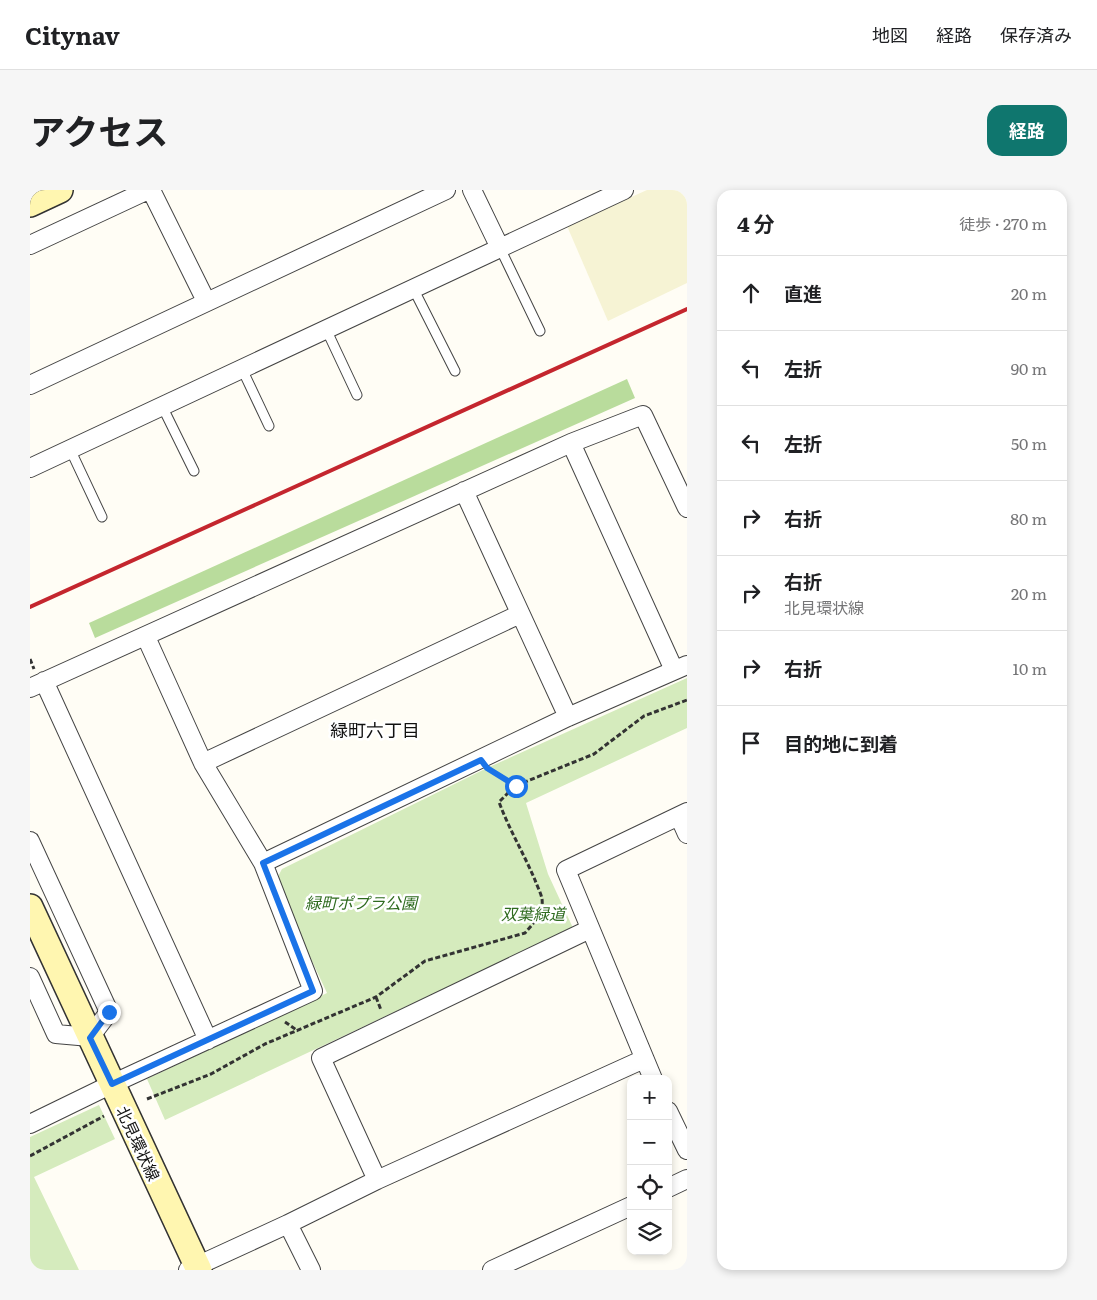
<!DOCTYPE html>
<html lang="ja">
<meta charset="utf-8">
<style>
:root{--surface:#fff;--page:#f6f6f6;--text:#202124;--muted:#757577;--line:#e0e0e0;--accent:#0f766e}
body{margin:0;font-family:Literata,"Noto Sans JP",serif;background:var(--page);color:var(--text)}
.controls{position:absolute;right:15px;bottom:15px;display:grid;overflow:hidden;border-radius:10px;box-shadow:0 2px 8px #0003}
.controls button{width:45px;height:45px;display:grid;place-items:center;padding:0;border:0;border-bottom:1px solid var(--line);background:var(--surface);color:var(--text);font:25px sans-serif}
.stop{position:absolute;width:15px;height:15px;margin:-11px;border:4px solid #1a73e8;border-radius:50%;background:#fff}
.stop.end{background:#1a73e8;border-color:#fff;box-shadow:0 1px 5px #0008}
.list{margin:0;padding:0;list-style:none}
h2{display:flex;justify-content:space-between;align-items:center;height:65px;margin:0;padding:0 20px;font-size:21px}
h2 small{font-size:16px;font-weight:400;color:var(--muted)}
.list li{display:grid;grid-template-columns:32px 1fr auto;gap:15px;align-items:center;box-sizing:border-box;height:75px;padding:0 20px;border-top:1px solid var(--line)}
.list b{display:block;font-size:19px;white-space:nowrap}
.list p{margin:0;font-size:16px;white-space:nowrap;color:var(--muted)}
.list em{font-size:16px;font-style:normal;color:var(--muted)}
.icon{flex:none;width:28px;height:28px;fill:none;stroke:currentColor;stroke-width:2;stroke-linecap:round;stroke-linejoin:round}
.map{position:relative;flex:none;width:657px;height:1080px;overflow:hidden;border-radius:15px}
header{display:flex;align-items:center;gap:30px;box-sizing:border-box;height:70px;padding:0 25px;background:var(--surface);border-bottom:1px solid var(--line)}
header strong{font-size:24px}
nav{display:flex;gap:28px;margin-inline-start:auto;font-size:18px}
.intro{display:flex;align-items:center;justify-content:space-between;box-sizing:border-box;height:120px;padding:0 30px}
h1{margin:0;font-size:35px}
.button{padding:12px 22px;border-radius:15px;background:var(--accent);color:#fff;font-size:18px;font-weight:700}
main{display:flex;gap:30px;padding:0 30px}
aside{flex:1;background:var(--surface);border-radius:15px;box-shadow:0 2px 8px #0003}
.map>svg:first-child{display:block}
.farmland{fill:#f6f3d4}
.green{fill:#d5ebbd}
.forest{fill:#b9dc9c}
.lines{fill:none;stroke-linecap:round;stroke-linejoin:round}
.lane-casing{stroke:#444;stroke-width:11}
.street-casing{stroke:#444;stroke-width:20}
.secondary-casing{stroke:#333;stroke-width:28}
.path{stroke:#333;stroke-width:3;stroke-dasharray:5 2.5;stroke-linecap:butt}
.lane{stroke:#fff;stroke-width:9}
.street{stroke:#fff;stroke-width:18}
.secondary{stroke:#fff6b0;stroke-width:25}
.rail{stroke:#c4262e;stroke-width:4}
.route{stroke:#1a73e8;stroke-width:6}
.labels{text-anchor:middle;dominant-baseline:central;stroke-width:5;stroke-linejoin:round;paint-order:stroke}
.park-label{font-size:16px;font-style:italic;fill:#2f6b1f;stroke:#fff}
.street-label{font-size:16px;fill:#111;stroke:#fff}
.neighbourhood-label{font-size:18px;fill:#111;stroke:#fff}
</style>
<header>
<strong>Citynav</strong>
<nav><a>地図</a><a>経路</a><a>保存済み</a></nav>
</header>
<div class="intro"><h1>アクセス</h1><a class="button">経路</a></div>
<main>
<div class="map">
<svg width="657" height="1080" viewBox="0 0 657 1080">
<rect width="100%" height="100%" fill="#fffdf5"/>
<path class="farmland" d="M617,0H657V93L578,131L537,36Z"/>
<path class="green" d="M657,488V538L496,613L518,684L543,738L135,930L117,889L297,803L245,692L252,679L457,578Z
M69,915L85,949L4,987L49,1080H0V947Z"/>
<path class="forest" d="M597,189L605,208L65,448L59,433Z"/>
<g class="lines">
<defs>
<path id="lane" d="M470,58L510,141
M383,98L425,181
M296,139L327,205
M212,179L239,236
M132,216L164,281
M40,259L72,327"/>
<path id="street" d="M121,0L176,111
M442,0L470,58
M0,55L118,0
M0,195L416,0
M541,253L644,480
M0,278L594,0
M434,301L538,527
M14,491L178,850
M0,498L541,253L613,225L657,318
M173,573L490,424
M649,626L657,644
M0,651L79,822L60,847L26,844L0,787
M233,673L538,527L657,475
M623,889L536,680L657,622
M638,921L657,960
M0,934L82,894L283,801L233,673L173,573L116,447
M347,990L291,868L560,739
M638,998L657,989
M258,1034L281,1080
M158,1080L258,1034L347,990L614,869
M462,1080L601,1016"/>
<path id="secondary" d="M0,14L30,0
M0,717L169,1080"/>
</defs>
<use href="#lane" class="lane-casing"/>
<use href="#street" class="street-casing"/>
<use href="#secondary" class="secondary-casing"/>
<path class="path" d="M0,469L4,479
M463,581L485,596
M346,807L351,820
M255,832L268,841
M117,909L181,884L235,854L346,807L395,771L495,743C503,734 514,722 512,709C511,703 507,696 505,690C494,664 479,639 469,612L485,596L564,564L614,526L657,510
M0,966L74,926"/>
<use href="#lane" class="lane"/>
<use href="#street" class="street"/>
<use href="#secondary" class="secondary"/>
<path class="rail" d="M0,417L657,119"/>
</g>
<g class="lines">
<path class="route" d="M79,822L60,848L82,894L283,801L233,673L451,570L457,578L486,596"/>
</g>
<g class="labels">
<g class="park-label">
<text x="331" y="712">緑町ポプラ公園</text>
<text x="503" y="723">双葉緑道</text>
</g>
<g class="street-label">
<text transform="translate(109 953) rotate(65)">北見環状線</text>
</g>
<g class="neighbourhood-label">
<text x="345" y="539">緑町六丁目</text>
</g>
</g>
</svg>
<div class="controls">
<button>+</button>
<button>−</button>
<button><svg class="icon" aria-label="locate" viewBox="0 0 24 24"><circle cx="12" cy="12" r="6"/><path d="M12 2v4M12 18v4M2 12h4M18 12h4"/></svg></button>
<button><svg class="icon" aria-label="layers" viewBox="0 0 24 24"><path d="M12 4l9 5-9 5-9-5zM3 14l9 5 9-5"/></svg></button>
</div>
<div class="stop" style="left:486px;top:596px"></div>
<div class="stop end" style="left:79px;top:822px"></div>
</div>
<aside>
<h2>4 分<small>徒歩 · 270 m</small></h2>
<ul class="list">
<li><svg class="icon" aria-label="ahead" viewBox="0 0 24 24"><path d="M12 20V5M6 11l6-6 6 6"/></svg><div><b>直進</b></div><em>20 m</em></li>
<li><svg class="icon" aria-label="left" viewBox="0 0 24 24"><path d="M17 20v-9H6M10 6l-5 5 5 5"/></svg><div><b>左折</b></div><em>90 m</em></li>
<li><svg class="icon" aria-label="left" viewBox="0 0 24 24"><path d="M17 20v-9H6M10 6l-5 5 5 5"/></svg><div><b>左折</b></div><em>50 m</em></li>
<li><svg class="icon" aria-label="right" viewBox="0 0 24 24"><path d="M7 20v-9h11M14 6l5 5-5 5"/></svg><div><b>右折</b></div><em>80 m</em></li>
<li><svg class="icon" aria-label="right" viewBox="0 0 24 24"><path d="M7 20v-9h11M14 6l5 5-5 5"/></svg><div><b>右折</b><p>北見環状線</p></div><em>20 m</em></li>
<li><svg class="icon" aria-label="right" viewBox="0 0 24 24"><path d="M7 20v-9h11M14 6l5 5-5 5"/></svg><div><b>右折</b></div><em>10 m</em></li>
<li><svg class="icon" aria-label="arrive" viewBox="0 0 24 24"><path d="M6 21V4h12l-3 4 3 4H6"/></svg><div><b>目的地に到着</b></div></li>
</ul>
</aside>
</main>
